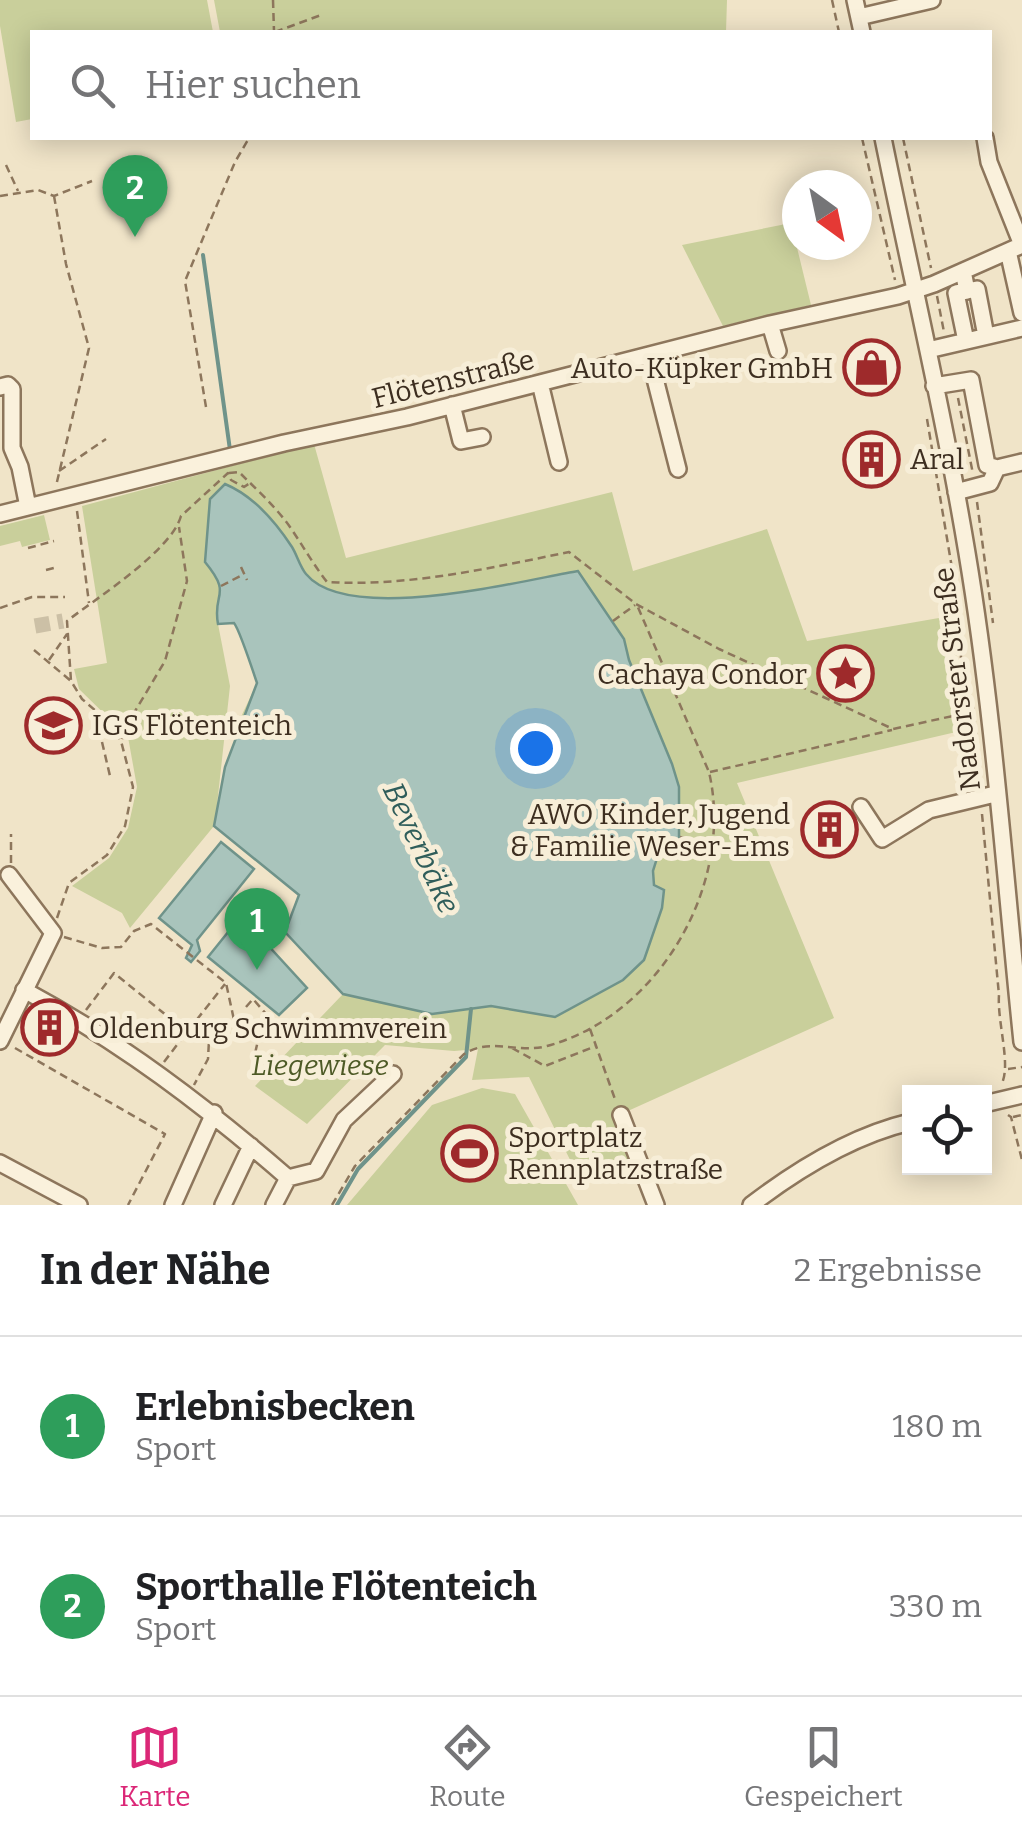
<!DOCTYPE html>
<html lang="de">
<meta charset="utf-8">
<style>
:root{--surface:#fff;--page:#f6f6f6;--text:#202124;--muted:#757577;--line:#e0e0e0;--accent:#db2777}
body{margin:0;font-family:Bitter,serif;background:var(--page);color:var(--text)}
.controls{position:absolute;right:30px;bottom:30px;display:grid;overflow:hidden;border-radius:0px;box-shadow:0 5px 25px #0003}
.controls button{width:90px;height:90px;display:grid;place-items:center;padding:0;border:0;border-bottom:2px solid var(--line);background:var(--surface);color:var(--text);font:50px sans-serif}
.compass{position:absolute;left:782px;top:170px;width:90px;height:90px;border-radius:50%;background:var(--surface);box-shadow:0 5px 25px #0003;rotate:147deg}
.you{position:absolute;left:535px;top:748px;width:35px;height:35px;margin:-25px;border:8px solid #fff;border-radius:50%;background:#1a73e8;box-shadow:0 0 0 15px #1a73e833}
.badge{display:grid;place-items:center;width:65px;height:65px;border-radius:50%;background:var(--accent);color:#fff;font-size:32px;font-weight:700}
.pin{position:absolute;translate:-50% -82px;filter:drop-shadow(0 2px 5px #0008)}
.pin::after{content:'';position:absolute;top:52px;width:35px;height:30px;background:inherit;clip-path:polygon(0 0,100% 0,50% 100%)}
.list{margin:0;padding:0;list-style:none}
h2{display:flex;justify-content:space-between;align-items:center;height:130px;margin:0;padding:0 40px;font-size:42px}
h2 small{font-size:32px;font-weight:400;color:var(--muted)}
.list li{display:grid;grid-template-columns:65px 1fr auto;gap:30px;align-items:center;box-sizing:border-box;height:180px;padding:0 40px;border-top:2px solid var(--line)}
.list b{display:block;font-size:38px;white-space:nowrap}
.list p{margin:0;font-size:32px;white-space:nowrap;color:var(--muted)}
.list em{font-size:32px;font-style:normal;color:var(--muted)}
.icon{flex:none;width:55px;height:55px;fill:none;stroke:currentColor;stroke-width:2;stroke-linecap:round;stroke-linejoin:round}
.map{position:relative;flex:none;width:1022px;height:1205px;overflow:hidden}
.search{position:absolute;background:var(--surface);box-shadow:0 5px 25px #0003;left:30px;right:30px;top:30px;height:110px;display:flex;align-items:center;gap:25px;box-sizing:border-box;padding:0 35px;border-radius:0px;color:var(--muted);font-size:38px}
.sheet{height:490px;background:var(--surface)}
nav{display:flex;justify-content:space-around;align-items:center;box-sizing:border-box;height:140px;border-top:2px solid var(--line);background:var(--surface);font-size:28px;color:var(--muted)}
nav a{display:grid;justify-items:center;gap:5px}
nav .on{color:var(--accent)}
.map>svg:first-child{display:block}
.green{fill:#c9cf9b;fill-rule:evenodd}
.water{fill:#a9c4bc;stroke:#6f938a;stroke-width:2.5}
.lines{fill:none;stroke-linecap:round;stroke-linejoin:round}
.stream{stroke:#6f938a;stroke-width:4}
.minor-tunnel{stroke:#ccc0a6;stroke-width:15;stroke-dasharray:15 8;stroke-linecap:butt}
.minor-casing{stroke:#8d765c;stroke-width:20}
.path{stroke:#8d765c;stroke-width:2.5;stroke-dasharray:8 5;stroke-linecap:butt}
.minor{stroke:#faf1dc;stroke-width:15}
.labels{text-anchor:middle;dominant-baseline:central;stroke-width:10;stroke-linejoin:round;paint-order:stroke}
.poi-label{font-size:28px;fill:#3d2e20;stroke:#f7eed8;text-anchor:start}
.street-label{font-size:28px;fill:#3d2e20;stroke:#f7eed8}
.park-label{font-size:28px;font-style:italic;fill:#4d5a26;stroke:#f7eed8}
.water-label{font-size:30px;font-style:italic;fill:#2f5d5a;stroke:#f7eed8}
</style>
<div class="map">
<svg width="1022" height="1205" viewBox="0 0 1022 1205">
<rect width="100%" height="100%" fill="#f0e4c8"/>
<path class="green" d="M0,0H207L213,32H32V119L16,122L0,26Z
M214,0H727L726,32H220Z
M791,223L811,305L723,326L682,245Z
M314,444L346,558L612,492L633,571L767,529L807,641L956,615L957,658L969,729L737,783L834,1018L619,1115L636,1163L582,1184L529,1077L472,1080L478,1049L454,1051L385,1045L307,1124L255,1086L343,994L285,932L299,895L214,826L130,928L122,913L72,886L109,858L128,828L137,787L128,737L79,689L74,669L107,663L82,506ZM234,623C239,629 253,671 257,683L240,719L217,805L230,686L218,624Z
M44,515L50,540L22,547L20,541L0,546V526Z
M482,1088L515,1094L578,1205H347L432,1105Z"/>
<path class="water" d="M225,484C254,496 275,521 292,547C297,555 300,567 306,574C348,625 519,581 578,571L624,639L629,660L672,764L679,787V844L658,855L653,871L654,885L664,890L662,908L644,960L623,980L555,1017L491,1006L432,1014L343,994L285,932L299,895L214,826L225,767L257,683C253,671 239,629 234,623L218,624C212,592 233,596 205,562L210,499Z
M221,842L254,869L197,940L200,951L191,962L186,958L192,945L159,918Z
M237,921L263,940L307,988L279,1015L208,957Z"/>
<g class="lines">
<path class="stream" d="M203,255L230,450
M337,1205L358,1169L466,1057L471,1009"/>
<path class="minor-tunnel" d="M35,626L63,621"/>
<defs>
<path id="minor" d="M855,0L862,32
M859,17L932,0
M883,138C911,276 944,414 967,553C994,714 1005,879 1022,1042
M985,138L989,162L1022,245
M1008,251L1022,313
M963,271L967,291L977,289L986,336
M770,324L778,351
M966,341L956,293L967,291
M928,350L1022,328
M649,355L678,469
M540,383L559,462
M934,386L971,380L987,465L997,468
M0,387L8,385L12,389V448L20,467L28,507
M452,405L461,441L482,437
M869,449L872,468
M956,492L990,483L997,468L1022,462
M0,514L284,443L407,417L770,324L898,296L934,284L1022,245
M861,807L882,839L929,810L995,794
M24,990C121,1042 205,1106 288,1178L316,1171L344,1120L393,1074
M0,1041L53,933L9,875
M984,1104L1022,1095
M621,1115L656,1205
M0,1163L79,1205
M173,1205L214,1113
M223,1205L251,1146
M274,1205L288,1178
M751,1205C798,1169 851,1136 910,1122"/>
</defs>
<use href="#minor" class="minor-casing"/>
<path class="path" d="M273,0L274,31
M832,0L839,32
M275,32L321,15
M862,138L895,280
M903,138L931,268
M6,165L18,191
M0,196L38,190L54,196L92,181
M54,196L66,264L89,348L56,486
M937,296L944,332
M958,398L973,474
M206,407L185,281L235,162L249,138
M927,419L960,616L961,659L974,711L980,781
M59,471L106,439
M229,473L239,472C256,489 276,507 290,527C303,546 313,564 327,582C408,587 490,568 569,552L636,604L719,649L893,729L971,712
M977,502L993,623
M77,511L89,603
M28,548L54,541
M241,567L247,580
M46,570L58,567
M221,586L244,574
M0,608L32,597H65
M613,621L635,605
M34,650L71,681
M49,660L67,634
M122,739L128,723L165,661L187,581L179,527
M102,742L110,776L107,777
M66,747V752
M51,748H57
M710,772L892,730
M982,814L999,995C997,1021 1011,1064 1002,1083
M680,837L710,845
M11,863V834
M57,918L69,883L107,855L125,826L133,787L121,741L111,724L82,699L71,681L67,621C98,597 171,551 181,516L228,473L231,480L244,487L250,483
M64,937L102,948L121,947L134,931L151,924L226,983L234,1020L239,1026L259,1031C257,1059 247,1050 272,1075
M246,1007L253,999L267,1015L260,1029
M86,1010L114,973L187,1032L225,984
M192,1026L209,1040L208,1059L194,1085
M590,1029L616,1102
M15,1048L165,1134L128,1205
M512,1048L545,1066L596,1046
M164,1062L186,1033
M1008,1069L1022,1067
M1008,1115L1011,1117L1022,1160
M1013,1117L1022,1115
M332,1205L355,1166L464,1054C491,1037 518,1054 547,1046C659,1016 735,884 709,772L637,605"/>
<use href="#minor" class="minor"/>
</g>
<defs>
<symbol id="shop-ring" viewBox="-11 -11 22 22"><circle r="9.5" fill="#f7eed8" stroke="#9e2a2b" stroke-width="1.5"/><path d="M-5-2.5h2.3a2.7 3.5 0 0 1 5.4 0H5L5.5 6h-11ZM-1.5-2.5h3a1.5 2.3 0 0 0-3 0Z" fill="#9e2a2b"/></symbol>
<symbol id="building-ring" viewBox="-11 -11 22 22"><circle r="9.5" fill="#f7eed8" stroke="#9e2a2b" stroke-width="1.5"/><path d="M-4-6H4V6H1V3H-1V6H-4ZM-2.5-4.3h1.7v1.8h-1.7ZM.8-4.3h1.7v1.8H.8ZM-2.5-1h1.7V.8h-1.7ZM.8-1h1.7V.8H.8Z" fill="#9e2a2b"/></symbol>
<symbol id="sight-ring" viewBox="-11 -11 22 22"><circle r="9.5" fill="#f7eed8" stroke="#9e2a2b" stroke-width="1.5"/><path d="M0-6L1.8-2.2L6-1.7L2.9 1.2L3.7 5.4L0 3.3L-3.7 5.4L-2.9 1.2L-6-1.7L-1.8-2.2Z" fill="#9e2a2b"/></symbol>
<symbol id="school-ring" viewBox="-11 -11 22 22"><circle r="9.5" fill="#f7eed8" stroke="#9e2a2b" stroke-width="1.5"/><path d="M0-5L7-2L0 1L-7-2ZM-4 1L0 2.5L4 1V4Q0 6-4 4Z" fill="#9e2a2b"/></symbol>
<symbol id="stadium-ring" viewBox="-11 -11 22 22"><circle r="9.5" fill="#f7eed8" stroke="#9e2a2b" stroke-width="1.5"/><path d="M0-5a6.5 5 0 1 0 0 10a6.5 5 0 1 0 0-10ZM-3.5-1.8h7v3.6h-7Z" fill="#9e2a2b"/></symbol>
</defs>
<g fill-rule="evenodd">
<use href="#shop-ring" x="840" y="336" width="63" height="63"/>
<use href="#building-ring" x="840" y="428" width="63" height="63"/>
<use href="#sight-ring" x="814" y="642" width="63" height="63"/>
<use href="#school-ring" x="22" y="694" width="63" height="63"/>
<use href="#building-ring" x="798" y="798" width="63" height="63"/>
<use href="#building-ring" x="18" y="996" width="63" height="63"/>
<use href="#stadium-ring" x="438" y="1122" width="63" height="63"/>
</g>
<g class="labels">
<g class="poi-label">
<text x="833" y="368" text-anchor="end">Auto-Küpker GmbH</text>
<text x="910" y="459">Aral</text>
<text x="807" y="674" text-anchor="end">Cachaya Condor</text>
<text x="92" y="725">IGS Flötenteich</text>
<text x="790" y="814" text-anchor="end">AWO Kinder, Jugend<tspan x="790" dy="32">&amp; Familie Weser-Ems</tspan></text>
<text x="89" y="1028">Oldenburg Schwimmverein</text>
<text x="508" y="1137">Sportplatz<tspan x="508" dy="32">Rennplatzstraße</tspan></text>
</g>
<g class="street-label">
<text transform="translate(453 379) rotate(-14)">Flötenstraße</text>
<text transform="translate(957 679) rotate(-97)">Nadorster Straße</text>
</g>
<g class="park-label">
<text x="320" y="1065">Liegewiese</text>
</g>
<g class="water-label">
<text transform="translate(421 848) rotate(65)">Beverbäke</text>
</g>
</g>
</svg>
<div class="controls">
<button><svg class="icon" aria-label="locate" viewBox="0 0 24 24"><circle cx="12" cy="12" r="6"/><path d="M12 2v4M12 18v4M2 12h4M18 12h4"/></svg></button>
</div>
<svg class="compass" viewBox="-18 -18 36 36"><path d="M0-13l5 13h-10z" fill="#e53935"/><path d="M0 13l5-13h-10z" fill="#757577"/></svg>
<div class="you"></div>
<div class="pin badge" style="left:257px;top:970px;background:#2e9e5b">1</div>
<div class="pin badge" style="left:135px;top:237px;background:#2e9e5b">2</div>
<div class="search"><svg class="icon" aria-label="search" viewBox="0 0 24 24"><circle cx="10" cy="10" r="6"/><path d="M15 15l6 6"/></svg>Hier suchen</div>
</div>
<section class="sheet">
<h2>In der Nähe<small>2 Ergebnisse</small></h2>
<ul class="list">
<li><span class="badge" style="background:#2e9e5b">1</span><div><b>Erlebnisbecken</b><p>Sport</p></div><em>180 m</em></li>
<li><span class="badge" style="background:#2e9e5b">2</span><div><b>Sporthalle Flötenteich</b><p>Sport</p></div><em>330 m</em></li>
</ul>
</section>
<nav>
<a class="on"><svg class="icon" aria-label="map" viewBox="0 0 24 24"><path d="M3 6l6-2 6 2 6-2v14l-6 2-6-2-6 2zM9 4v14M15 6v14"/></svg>Karte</a>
<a><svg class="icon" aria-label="directions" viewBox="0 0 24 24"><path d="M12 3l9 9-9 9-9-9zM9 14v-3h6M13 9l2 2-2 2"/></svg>Route</a>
<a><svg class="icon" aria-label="saved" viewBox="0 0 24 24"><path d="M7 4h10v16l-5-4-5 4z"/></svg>Gespeichert</a>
</nav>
